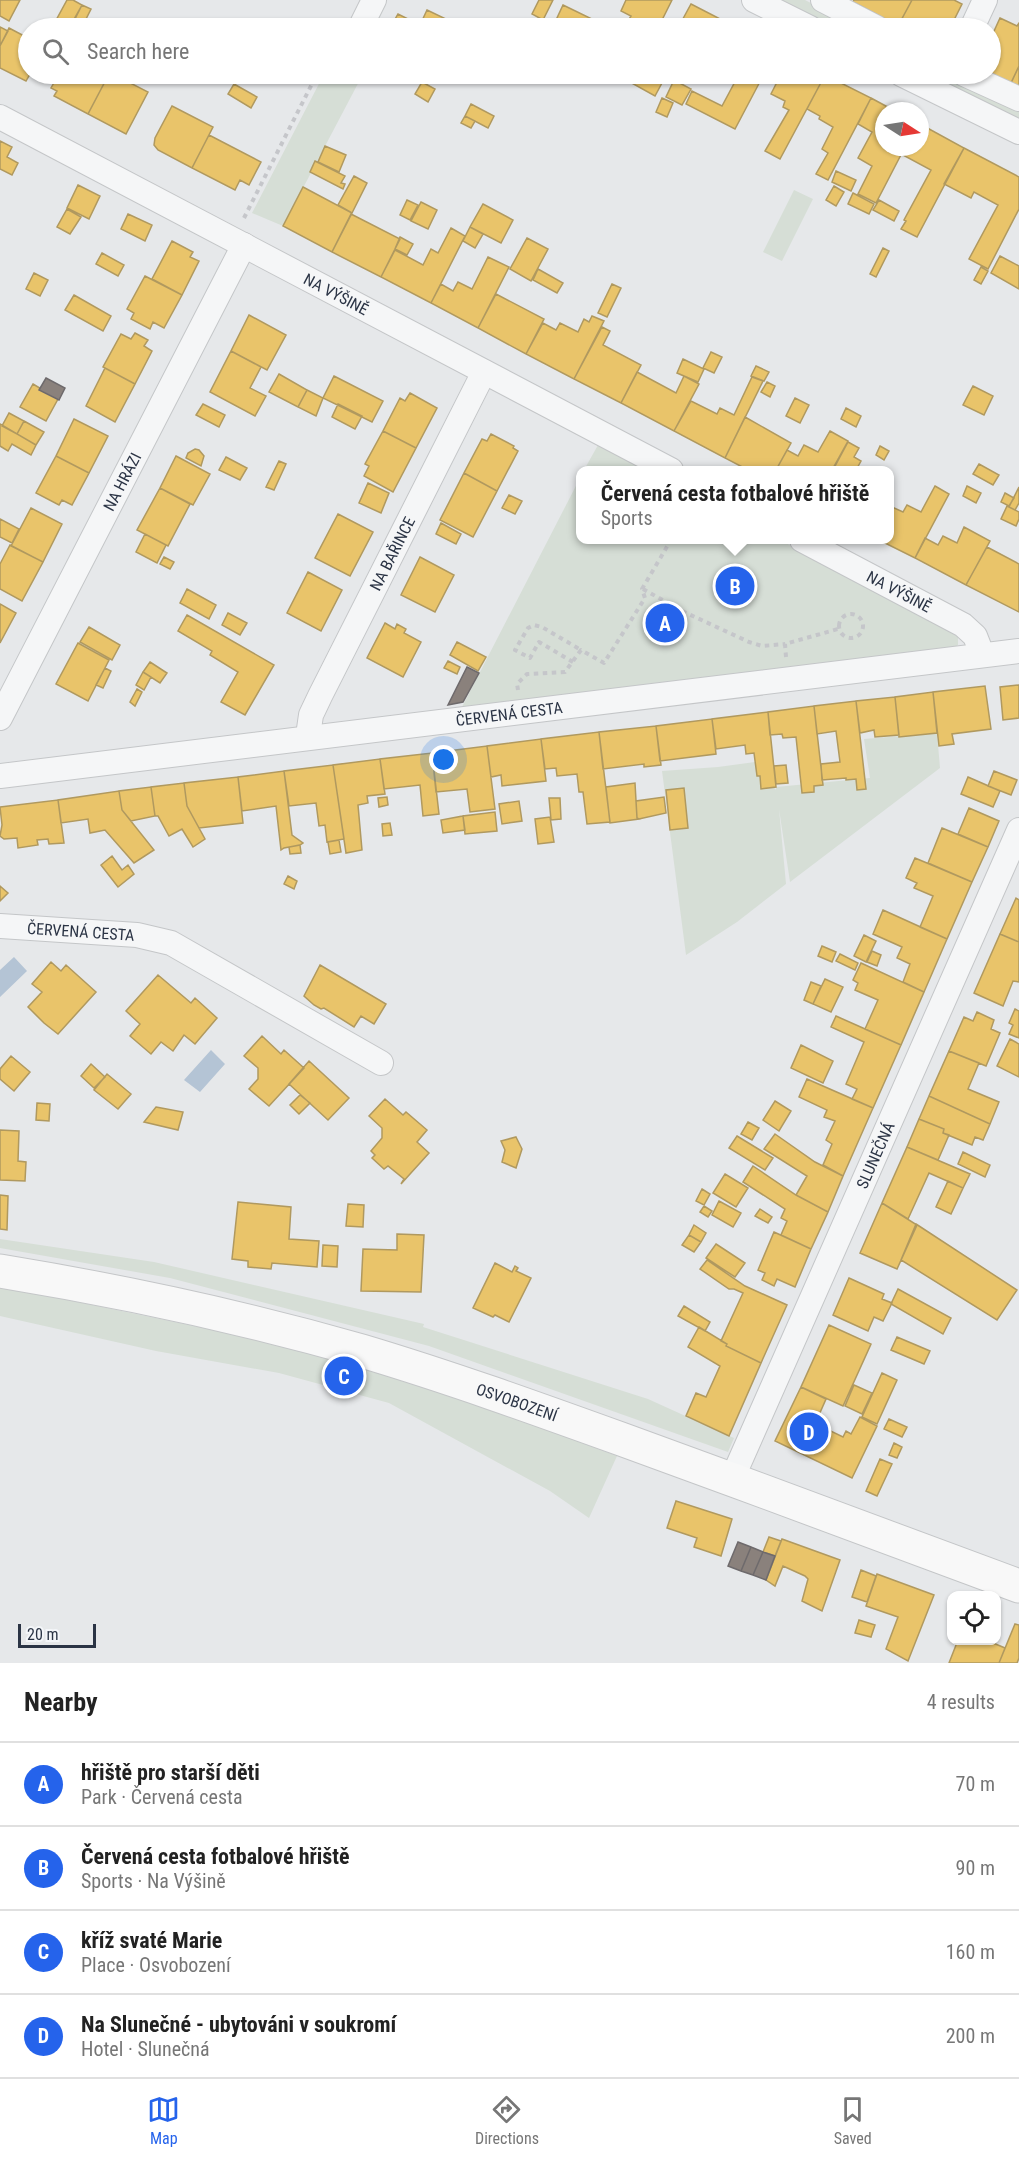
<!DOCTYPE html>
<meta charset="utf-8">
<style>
:root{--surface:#fff;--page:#f2f2f2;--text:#222;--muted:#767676;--line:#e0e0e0;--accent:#2563eb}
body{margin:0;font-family:"Roboto Condensed",sans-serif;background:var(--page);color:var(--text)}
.controls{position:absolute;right:18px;bottom:18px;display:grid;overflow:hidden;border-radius:12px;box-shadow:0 2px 4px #0004}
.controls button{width:54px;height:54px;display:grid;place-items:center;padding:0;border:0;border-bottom:2px solid var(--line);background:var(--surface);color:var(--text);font:30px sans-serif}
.compass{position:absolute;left:875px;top:102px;width:54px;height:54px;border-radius:50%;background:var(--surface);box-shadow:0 2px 4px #0004;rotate:102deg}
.scale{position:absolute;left:18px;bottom:15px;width:78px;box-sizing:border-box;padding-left:6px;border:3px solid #2b3445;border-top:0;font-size:16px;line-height:21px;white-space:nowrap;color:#2b3445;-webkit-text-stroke:4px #f4f6f9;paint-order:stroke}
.you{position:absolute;left:444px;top:760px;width:21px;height:21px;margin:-15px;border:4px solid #fff;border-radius:50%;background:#1a73e8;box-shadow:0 0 0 9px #1a73e833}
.badge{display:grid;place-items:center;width:39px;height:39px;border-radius:50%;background:var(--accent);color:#fff;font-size:20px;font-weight:700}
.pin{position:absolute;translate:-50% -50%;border:3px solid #fff;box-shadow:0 2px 6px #0006}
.popup{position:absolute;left:576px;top:466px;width:318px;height:78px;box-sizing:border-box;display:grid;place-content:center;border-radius:12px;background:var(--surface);filter:drop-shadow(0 2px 4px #0005);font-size:20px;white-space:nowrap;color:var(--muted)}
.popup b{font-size:22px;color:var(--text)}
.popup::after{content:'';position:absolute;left:50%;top:100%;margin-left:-12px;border:12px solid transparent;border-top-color:var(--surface)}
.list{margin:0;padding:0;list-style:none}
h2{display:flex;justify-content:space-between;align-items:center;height:78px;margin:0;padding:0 24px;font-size:26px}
h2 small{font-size:20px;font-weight:400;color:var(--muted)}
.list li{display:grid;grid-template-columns:39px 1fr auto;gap:18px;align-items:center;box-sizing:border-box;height:84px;padding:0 24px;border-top:2px solid var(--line)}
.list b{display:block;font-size:22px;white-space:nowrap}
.list p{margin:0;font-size:20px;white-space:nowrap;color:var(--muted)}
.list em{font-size:20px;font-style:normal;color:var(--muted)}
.icon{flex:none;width:33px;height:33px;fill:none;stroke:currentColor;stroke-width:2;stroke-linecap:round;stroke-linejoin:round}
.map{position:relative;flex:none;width:1019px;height:1663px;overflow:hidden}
.search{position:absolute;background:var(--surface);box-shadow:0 2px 4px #0004;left:18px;right:18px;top:18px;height:66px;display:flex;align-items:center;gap:15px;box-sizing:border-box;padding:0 21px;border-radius:33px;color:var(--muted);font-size:22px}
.sheet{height:414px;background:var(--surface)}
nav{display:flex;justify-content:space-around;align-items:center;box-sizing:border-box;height:84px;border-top:2px solid var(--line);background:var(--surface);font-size:16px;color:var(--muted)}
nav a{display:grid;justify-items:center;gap:3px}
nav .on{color:var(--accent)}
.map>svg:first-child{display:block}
.green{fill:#d6ded6}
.water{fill:#b4c4d5}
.homes{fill:#e9c46a;stroke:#b0995f;stroke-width:1.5}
.industry{fill:#8a817c;stroke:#6e6a6c;stroke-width:1.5}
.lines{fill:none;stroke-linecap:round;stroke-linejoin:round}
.minor-casing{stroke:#c4c6c8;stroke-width:26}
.secondary-casing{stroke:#c4c6c8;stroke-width:35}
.path{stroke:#c5c6ca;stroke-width:4;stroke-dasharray:4.5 4.5;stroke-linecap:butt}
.minor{stroke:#f5f6f7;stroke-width:24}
.secondary{stroke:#f8f8f8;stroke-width:33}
.labels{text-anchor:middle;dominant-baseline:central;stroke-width:6;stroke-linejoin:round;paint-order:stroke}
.street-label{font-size:16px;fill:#2b3445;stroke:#f4f6f9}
</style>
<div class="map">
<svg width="1019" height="1663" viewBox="0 0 1019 1663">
<rect width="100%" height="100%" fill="#e6e8ea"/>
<path class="green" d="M768,0H805L859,28H825Z
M324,74H363L283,226L252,213Z
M916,74H947L1019,109V124Z
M794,190L813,199L782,261L763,252Z
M598,445L647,470H584Z
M580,478V540H780L948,627L958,635V645L949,651L462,707Z
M937,733L940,768L790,882L779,809L786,884L737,922L686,955L662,771L718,767L755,762L776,790V787L870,778L864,739Z
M0,1239L154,1262L424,1324L423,1327L648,1399L734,1438L728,1452L429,1346L170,1278L0,1248Z
M0,1286L276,1343L377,1371L517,1418L617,1456L589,1518L550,1491L389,1403L279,1373L156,1351L0,1316Z"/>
<path class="water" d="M14,957L27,971L0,997V970Z
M211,1050L225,1064L200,1092L184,1080Z"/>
<path class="homes" d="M0,0H20L9,21L0,16Z
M67,0H73L82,5L69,28H62L54,24Z
M539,0H553L543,20L532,14Z
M626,0H672L658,28H624L631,16L621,11Z
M854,0H912L898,26L853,2Z
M912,0H954L962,4L950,28H902L898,26Z
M691,4L728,23L725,28H678Z
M82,5L91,9L83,25L74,21Z
M563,5L592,19L587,28H578L557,18Z
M427,10L446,19L442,28H390L398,14L420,25Z
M1000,18L1017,26L1019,23V66L1011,83L990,74V40Z
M171,19L188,28H166Z
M595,20L611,28H591Z
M0,27L8,31L0,46Z
M9,28L28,38V74H30L26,81L0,68V46Z
M1019,66V87L1011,83Z
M59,74H109L88,114L54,96L57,91L51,88Z
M109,74H113L148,92L126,134L88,114Z
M252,74H268L264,81Z
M288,74H307L303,81Z
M632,74H651L663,81L655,96L628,81Z
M734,74H764L735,129L686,104L692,91L722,106L738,76Z
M764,74L825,75L780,159L765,151L789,110L783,107L785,101L771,94L776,84L762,76Z
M825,75L871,98L828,180L816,174L828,153L822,149L833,127L819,119L820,116L807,109Z
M674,80L691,89L682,105L666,97Z
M422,82L435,89L428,102L415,94Z
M234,84L257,97L251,108L228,94Z
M662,98L673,103L667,117L656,112Z
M871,98L895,111H884V147H905L876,203L858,194L872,166L858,158L872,132L858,124Z
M471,104L494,116L488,128L465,116Z
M172,106L213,127L192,168L158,150L154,145L155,138Z
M465,116L475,121L471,128L461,123Z
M920,124L964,148L917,237L901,229L906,221L904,220L931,170L901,154L905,147H920Z
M209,135L261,162L249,185L240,180L235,190L192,168Z
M0,141L12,147L7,157L18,163L12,175L0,169Z
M325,146L346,155L339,172L318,162Z
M964,148L1019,177V209L988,269L969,259L998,205L974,192L971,198L944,184Z
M315,161L345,176L341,183L345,184L343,189L310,172Z
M836,171L856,180L851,191L832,182Z
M354,176L367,183L352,213L338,205Z
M78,185L100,196L89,219L67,208Z
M834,186L844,192L836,206L826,200Z
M303,187L352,213L332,252L283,226Z
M853,193L874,204L869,214L848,204Z
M407,200L418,205L410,220L400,215Z
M879,200L899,211L894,221L873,210Z
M421,202L437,210L428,229L411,221Z
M483,204L513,220L501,243L470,227Z
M67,209L81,217L70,234L57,227Z
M128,214L152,225L145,241L121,229Z
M351,214L400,239L381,277L332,252Z
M470,227L483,234L475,248L463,241Z
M451,228L465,236L431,303L381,277L395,250L423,265L431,249L438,253Z
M400,237L413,244L407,255L395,249Z
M527,238L548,249L531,281L510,269Z
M172,241L193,252L190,257L199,261L182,295L152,279Z
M883,248L889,251L876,277L870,274Z
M102,253L124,265L118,276L96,264Z
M1000,256L1019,266V289L991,273Z
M488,257L509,267L478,328L431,303L441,284L453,291L458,282L472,289Z
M981,267L988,271L981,284L974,280Z
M538,269L563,283L557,293L533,280Z
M34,273L48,280L40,296L26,289Z
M145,276L182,295L164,328L153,322L150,329L131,319L134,313L127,309Z
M612,284L621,288L607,317L598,313Z
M496,294L544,319L526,354L478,328Z
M74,295L111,316L103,331L65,310Z
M249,315L286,335L267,370L231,351Z
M592,316L604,321L574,379L526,354L543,323L556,330L560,323L578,332L584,319L589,322Z
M602,327L610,331L603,345L641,365L621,403L574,379Z
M135,333L148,340L144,346L152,351L135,384L103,367L121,334L131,339Z
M231,351L261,367L250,388L266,396L255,416L210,392Z
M711,352L722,357L714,373L703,368Z
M683,359L704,369L698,382L677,373Z
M756,366L769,372L764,381L751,376Z
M105,368L135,384L115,422L86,406Z
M637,372L676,393L684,376L699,384L674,431L621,403Z
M279,374L307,390L298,407L269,392Z
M334,376L383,401L372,422L323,398Z
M752,377L763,381L725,458L674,431L691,401L717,414L720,408L734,415Z
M767,382L775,386L770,397L761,392Z
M33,384L58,399L46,421L20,407Z
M973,386L993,396L984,415L963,405Z
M307,390L323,398L316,416L298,407Z
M410,393L437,408L416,448L383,431L400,398L405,401Z
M795,398L809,405L800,423L786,416Z
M203,404L225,415L219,427L196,415Z
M338,404L362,416L355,429L332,417Z
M846,408L861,416L856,427L841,419Z
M9,413L24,421L17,434L2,426Z
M745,417L791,443L776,470H748L725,458Z
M74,419L108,436L89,473L56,456Z
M24,421L44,432L36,445L17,434Z
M0,424L36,445L31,455L12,444L8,451L0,446Z
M383,431L416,448L393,492L364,476L369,466L365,464Z
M830,431L848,441L832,470H776L787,450L798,456L804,445L818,452Z
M491,434L514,446L513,448L518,451L497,491L464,473L482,439L487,441Z
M848,442L859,448L854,457L861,461L856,470H833Z
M880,446L889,451L884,460L876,455Z
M195,449L199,450L204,456L201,466L186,458L188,453Z
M56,456L89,473L72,505L62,500L59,505L36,493Z
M176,456L210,474L193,505L160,488Z
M226,457L247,468L240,480L219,470Z
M279,461L286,464L274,490L266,487Z
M979,464L999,475L993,485L973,474Z
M464,473L497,491L473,537L440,520Z
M368,483L389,493L381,513L359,503Z
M935,486L949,494L915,558L879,540H890V510L892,507L903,512L907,505L921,512Z
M967,486L981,493L976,503L963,496Z
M1019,487V503L1015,510L1009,507Z
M160,488L190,504L168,546L137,530Z
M1005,493L1014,498L1009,506L1001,502Z
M509,495L522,501L515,514L502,508Z
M1007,506L1019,512V519L1016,526L1001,519Z
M31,508L62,524L43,562L11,546Z
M338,514L373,532L350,576L315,558Z
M0,519L19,529L12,543L0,537Z
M441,523L461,534L456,544L436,534Z
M964,527L990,541L966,585L915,558L925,538L938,545L943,536L957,543Z
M145,534L166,545L157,563L136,552Z
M10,545L43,562L22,601L0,589V564Z
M987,547L1019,564V612L966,585Z
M164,557L174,562L170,569L160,564Z
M420,557L454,575L435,612L401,595Z
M308,572L342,590L321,631L287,613Z
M187,589L216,605L209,619L180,603Z
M0,604L16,613L0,643Z
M228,613L247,623L240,635L222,625Z
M187,615L274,665L245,715L221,702L238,672L210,655L212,651L178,631Z
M385,623L395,629L397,624L406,629L404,633L421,642L403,677L367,658Z
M89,627L120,645L112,660L80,642Z
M457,642L486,657L478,671L450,655Z
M78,643L109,660L88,701L56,684Z
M448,661L460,667L457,674L444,668Z
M150,662L167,673L160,683L143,672Z
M105,668L111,671L103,688L96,685Z
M143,672L151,677L144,690L136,685Z
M1019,685V718L1003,720L1000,687Z
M985,686L991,729L952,734L954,744L939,746L933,692Z
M137,689L142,692L135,706L130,702Z
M933,692L937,733L899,737L895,697Z
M895,697L899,735L875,737L874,730L860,733L856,701Z
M856,701L866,789L857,790L856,779L846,780V778L822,780L821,764L840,762L836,731L817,734L814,706Z
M814,706L823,785L814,786V792L802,793L796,737L783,738L782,734L770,735L768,712Z
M768,712L776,787L761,789L760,776H757L754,753L746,754L745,745L716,749L712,719Z
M712,719L716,754L660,761L656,726Z
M656,726L661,765L644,767V764L603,769L599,732Z
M599,732L610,822L587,824L583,792H579L577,774L557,776L556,768L545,769L541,739Z
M541,739L546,781L502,786L501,775L491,777L487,746Z
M487,746L495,809L470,812L467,789L436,792L432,753Z
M432,753L439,814L423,816L420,785L384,789L380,759Z
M380,759L385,794L367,796L368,803L358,805L362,850L346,853L333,765Z
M333,765L344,839L327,842L325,825L319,826L316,803L289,806L284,771Z
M786,765L788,783L776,784L774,766Z
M284,771L292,835L303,843L300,845L284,848L281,850L276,806L242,811L238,777Z
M994,771L1017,780L1011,795L988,786Z
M238,777L243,823L199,828L187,806L184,783Z
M968,777L1000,791L993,807L961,794Z
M184,783L187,806L205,839L193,847L182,829L169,836L158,816H155L151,787Z
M635,783L637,818L639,819L610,823L606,787Z
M151,787L155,816L131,821L122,810L119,791Z
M684,788L688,828L670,830L666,790Z
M119,791L122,810L154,850L134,863L105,830L90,833L88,819L61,823L58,800Z
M387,797L388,805L379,807L378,798Z
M664,797L666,813L639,819L637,818L636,801Z
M549,798H560L561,819L551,820Z
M58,800L64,843L49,844L48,839L37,840L38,845L18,848L17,838L4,839L0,836L2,825L0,807Z
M519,801L522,821L502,824L499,804Z
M969,808L999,821L988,847L958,834Z
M495,812L497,831L465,834L463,816Z
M463,816L465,830L443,833L441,820Z
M550,817L554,842L538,844L535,819Z
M390,823L392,835L383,836L382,824Z
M942,828L988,847L972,882L928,863Z
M339,840L341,852L330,854L328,842Z
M300,845L301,853L290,854L289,847Z
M112,856L122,870L128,865L134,874L118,887L101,865Z
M915,858L972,882L947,939L920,927L933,896L914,888L917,883L906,878Z
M288,876L297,881L294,889L284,884Z
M0,886L8,893L0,901Z
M1016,898L1019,900V942L1000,934Z
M883,910L947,939L924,992L903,982L910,964L897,958L902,947L873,934Z
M1000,934L1019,942V982L1013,981L1003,1006L974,993Z
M864,935L876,941L866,962L854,956Z
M822,946L836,952L832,962L818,956Z
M872,951L881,955L877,966L867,962Z
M840,954L858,963L855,970L836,961Z
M51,962L61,971L66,965L96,992L58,1034L44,1023L28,1007L42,992L32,984Z
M861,963L924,992L901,1045L865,1029L878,1000L855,990L858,983L853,980Z
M320,965L386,1004L374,1024L361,1016L354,1027L324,1008L321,1009L314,1005L304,996Z
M158,975L191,1003L195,998L217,1018L195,1044L184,1035L173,1051L161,1042L151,1054L130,1036L140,1024L126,1011Z
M825,979L843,987L831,1012L813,1004Z
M811,982L821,986L813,1004L804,1000Z
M1015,1009L1019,1011V1038L1009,1034L1013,1025L1009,1023Z
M977,1012L994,1020L991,1029L1000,1033L986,1066L949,1051L964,1017L973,1021Z
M836,1016L901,1045L873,1108L852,1099L857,1089L846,1084L864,1042L831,1027Z
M262,1036L281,1054L284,1050L304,1068L269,1106L249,1089L258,1079V1068L244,1056Z
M1010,1039L1019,1044V1077L997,1066Z
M801,1045L833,1061L823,1083L791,1068Z
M949,1051L979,1063L968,1089L999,1102L990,1124L929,1096Z
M11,1056L30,1072L14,1091L0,1079V1069Z
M309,1061L349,1098L328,1120L289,1084Z
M91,1064L105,1077L94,1088L81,1076Z
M107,1074L131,1094L118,1109L94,1090Z
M807,1079L873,1108L843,1176L823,1165L832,1144L826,1140L835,1121L824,1117L827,1110L799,1097Z
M300,1095L310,1103L299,1114L290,1105Z
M929,1096L990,1124L983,1140L975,1137L972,1145L943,1133L944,1129L919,1119Z
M385,1099L403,1115L406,1112L427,1130L417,1142L429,1153L401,1184L404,1179L388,1166L384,1169L372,1158L375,1155L371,1151L382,1138V1128L369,1116Z
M775,1101L791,1111L779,1131L763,1120Z
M37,1103L50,1104L49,1121L36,1120Z
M156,1107L183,1112L178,1130L144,1122Z
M919,1119L944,1129L943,1133L949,1135L938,1160L907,1147Z
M748,1122L759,1128L752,1140L741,1134Z
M0,1130L19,1131L18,1161L26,1162L25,1181L0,1180Z
M775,1134L815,1162L843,1176L828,1212L796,1195L807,1176L764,1149Z
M737,1136L773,1158L765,1170L729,1148Z
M516,1137L522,1149L516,1168L502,1162L505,1150L501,1141Z
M907,1147L970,1174L963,1188L929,1173L908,1219L882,1203Z
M963,1152L990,1165L985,1177L958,1164Z
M753,1166L796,1195L828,1212L811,1249L781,1235L787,1221L781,1218L785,1209L743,1182Z
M725,1174L748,1188L736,1207L713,1193Z
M948,1181L963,1188L951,1214L936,1207Z
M702,1189L710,1194L704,1205L696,1201Z
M0,1195L8,1196L7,1230L0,1229Z
M719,1201L741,1213L733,1227L712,1215Z
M238,1202L291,1207L289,1239L319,1241L317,1267L272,1263L271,1269L248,1267V1261L232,1259Z
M882,1203L917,1225L897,1269L860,1253Z
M348,1204L364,1205L363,1227L346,1226Z
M704,1206L712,1211L708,1217L700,1212Z
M760,1209L772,1217L768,1223L755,1216Z
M916,1224L1017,1290L997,1320L901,1260Z
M694,1225L706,1233L701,1242L689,1235Z
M774,1232L811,1249L795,1287L777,1279L774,1286L762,1280L765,1273L758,1270Z
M397,1234L424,1235L421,1292L361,1291L363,1249L397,1250Z
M689,1235L701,1242L694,1252L682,1245Z
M716,1244L745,1263L735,1277L706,1258Z
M323,1245L338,1246L337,1267L322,1266Z
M707,1260L745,1286L787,1305L761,1363L726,1346L727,1344L721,1341L743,1293L734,1289H729L700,1269Z
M495,1263L512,1272L515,1266L518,1268L516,1271L531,1278L509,1322L495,1315L493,1317L473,1308Z
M849,1278L884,1294L882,1299L892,1303L883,1321L874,1317L868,1331L833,1315Z
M898,1289L951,1318L943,1334L891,1304Z
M684,1306L710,1322L705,1331L678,1316Z
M829,1325L871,1344L843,1406L801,1387Z
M699,1327L727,1344L726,1346L761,1363L729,1436L686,1416L696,1393L706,1397L720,1366L688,1347Z
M897,1337L930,1351L924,1364L891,1350Z
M882,1373L897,1380L877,1424L862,1417Z
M854,1385L872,1393L862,1414L845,1406Z
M801,1387L826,1399L819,1415L822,1417L818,1425L843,1437L846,1431L851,1434L860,1417L877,1426L852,1478L775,1441Z
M889,1419L907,1427L902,1437L884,1429Z
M894,1443L902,1447L897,1458L889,1455Z
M880,1459L892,1464L877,1496L866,1491Z
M676,1501L732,1519L721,1556L694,1547L697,1538L667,1528Z
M769,1537L781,1541L775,1556L763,1552Z
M782,1539L840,1560L822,1611L802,1601L808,1579L805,1576L783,1566L775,1586L766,1580Z
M861,1570L876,1576L867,1602L852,1597Z
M877,1574L934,1595L908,1661L886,1649L898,1617L866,1606Z
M859,1620L875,1625L871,1637L855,1633Z
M1015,1624L1019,1625V1658L1017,1663H999Z
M958,1640H986L1005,1648L999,1663H949Z"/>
<path class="industry" d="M46,378L65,388L59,400L39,390Z
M467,667L479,673L463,702L448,705Z
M738,1542L751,1547L741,1571L728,1566Z
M751,1547L763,1552L753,1575L741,1571Z
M763,1552L775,1556L766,1580L753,1575Z"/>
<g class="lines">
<defs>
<g id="minor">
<path d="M754,0L810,28"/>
<path d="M823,0L877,28"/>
<path d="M360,28L374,0"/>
<path d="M972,28L985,0"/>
<path d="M901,74L1019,132"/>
<path d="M964,74L1019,99"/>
<path id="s1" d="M0,117L671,470"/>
<path id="s2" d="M802,540L963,625L975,636L982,654"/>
<path id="s3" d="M0,718L244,245"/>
<path id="s4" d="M308,736L311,715L320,696L484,372"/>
<path id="s5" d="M0,776L1019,651"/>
<path id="s6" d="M0,926L137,935L171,943L381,1063"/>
<path id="s7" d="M732,1479L1019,830"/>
</g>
<g id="secondary">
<path id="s8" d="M0,1271C122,1291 243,1317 362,1351C449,1377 535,1408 621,1439C754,1487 886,1537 1019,1586"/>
</g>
</defs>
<use href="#minor" class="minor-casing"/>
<use href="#secondary" class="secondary-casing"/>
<path class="path" d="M244,218L317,74
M643,589L682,611L749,642L762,646L785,644
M839 626a12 12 0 1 1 24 0a12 12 0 1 1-24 0Z
M786,657L785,644L838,629
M573,662L539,642L530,658L515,650L528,628L534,625L542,627L581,650
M518,690L517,684L527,674L565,672L581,650L604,663L645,598L642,589L671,540"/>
<use href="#minor" class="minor"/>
<use href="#secondary" class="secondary"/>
</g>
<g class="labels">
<g class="street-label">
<text stroke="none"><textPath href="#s1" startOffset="380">NA VÝŠINĚ</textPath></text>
<text stroke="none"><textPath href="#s3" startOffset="266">NA HRÁZI</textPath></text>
<text stroke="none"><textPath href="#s4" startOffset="202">NA BAŘINCE</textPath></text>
<text stroke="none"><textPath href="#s2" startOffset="110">NA VÝŠINĚ</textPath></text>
<text stroke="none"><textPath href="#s5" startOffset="513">ČERVENÁ CESTA</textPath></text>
<text stroke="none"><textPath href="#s6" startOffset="81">ČERVENÁ CESTA</textPath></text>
<text stroke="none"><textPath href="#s7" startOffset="354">SLUNEČNÁ</textPath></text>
<text stroke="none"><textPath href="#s8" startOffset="534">OSVOBOZENÍ</textPath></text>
</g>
</g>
</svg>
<div class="controls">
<button><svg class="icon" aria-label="locate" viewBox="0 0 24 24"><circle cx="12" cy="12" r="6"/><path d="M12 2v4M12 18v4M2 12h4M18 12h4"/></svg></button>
</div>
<svg class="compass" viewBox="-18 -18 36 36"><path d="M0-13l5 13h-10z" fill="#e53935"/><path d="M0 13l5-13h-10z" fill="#767676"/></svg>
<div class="scale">20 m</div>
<div class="you"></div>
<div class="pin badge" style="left:665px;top:623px">A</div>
<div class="pin badge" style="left:735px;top:586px">B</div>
<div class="popup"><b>Červená cesta fotbalové hřiště</b>Sports</div>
<div class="pin badge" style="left:344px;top:1376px">C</div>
<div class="pin badge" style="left:809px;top:1432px">D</div>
<div class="search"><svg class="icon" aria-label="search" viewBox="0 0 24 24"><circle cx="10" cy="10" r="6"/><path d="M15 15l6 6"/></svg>Search here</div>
</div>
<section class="sheet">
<h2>Nearby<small>4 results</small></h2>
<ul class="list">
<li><span class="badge">A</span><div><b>hřiště pro starší děti</b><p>Park · Červená cesta</p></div><em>70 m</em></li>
<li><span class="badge">B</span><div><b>Červená cesta fotbalové hřiště</b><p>Sports · Na Výšině</p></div><em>90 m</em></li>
<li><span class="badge">C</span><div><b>kříž svaté Marie</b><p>Place · Osvobození</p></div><em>160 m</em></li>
<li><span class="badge">D</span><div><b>Na Slunečné - ubytováni v soukromí</b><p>Hotel · Slunečná</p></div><em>200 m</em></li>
</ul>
</section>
<nav>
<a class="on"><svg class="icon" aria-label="map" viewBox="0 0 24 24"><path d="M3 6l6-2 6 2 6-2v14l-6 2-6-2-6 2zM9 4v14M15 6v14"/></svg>Map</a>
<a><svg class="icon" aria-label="directions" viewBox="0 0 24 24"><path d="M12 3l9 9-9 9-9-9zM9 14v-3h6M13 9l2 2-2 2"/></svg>Directions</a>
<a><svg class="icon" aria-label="saved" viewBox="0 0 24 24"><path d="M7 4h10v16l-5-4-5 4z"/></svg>Saved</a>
</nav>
